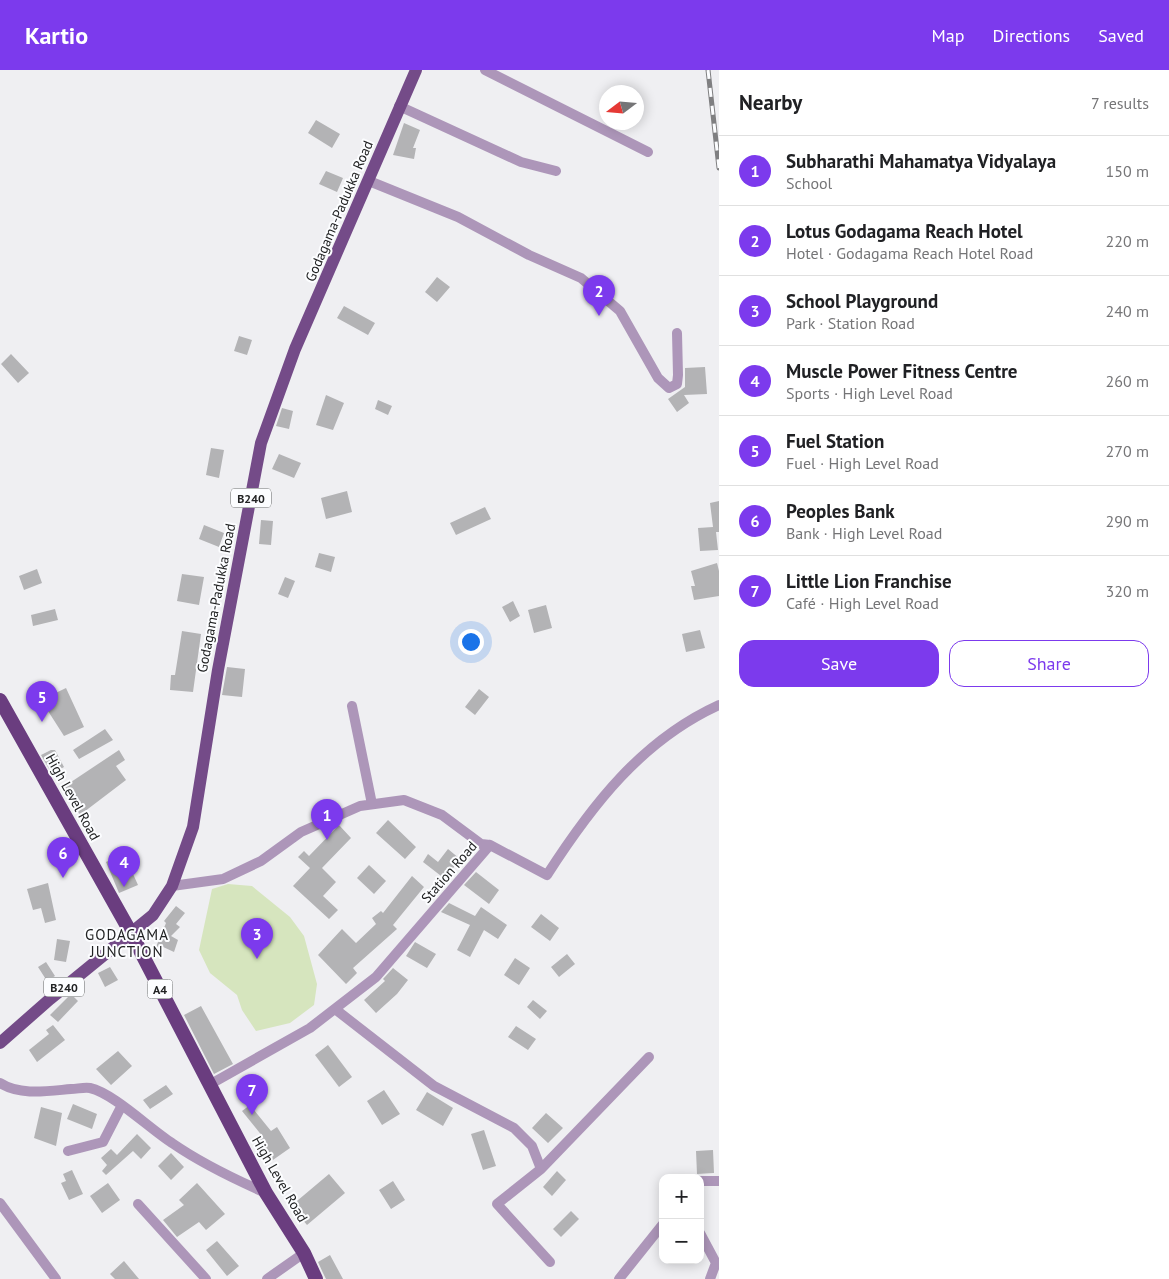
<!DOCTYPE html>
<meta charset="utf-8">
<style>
:root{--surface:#fff;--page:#f2f2f2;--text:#202124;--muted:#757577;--line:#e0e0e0;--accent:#7c3aed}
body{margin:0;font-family:"PT Sans",sans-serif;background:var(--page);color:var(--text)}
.controls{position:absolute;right:15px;bottom:15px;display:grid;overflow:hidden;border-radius:10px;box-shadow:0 2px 12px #0003}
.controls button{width:45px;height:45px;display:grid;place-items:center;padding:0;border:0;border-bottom:1px solid var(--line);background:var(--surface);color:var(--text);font:25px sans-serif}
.compass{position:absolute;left:599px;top:15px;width:45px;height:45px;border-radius:50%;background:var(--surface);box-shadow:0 2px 12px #0003;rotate:254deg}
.you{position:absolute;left:470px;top:571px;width:18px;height:18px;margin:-12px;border:4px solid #fff;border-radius:50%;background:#1a73e8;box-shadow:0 0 0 8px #1a73e833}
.badge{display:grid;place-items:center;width:32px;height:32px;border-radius:50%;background:var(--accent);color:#fff;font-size:16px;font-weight:700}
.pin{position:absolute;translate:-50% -41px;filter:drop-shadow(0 1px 2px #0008)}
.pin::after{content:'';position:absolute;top:26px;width:18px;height:15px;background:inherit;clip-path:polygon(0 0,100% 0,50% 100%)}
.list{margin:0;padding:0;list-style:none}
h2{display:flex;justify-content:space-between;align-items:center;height:65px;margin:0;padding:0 20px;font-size:21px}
h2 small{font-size:16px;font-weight:400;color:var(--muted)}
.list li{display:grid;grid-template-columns:32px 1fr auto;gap:15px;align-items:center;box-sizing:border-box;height:70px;padding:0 20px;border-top:1px solid var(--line)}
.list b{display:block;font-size:19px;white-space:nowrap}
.list p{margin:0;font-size:16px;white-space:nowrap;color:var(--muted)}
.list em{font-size:16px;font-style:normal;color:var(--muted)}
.actions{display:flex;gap:10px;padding:15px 20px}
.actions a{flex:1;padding:11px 0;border:1px solid var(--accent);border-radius:15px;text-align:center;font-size:18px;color:var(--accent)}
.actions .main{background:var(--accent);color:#fff}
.map{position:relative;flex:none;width:719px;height:1209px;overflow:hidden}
header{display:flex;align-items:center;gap:30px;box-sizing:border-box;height:70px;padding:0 25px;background:var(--accent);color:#fff}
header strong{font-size:24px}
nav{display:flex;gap:28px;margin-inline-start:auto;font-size:18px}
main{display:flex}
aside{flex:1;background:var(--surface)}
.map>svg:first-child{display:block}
.green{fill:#d6e5be}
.building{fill:#b3b3b5}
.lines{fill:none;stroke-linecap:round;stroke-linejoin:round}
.minor{stroke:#ad96b9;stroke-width:10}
.primary{stroke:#744b88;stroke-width:12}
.trunk{stroke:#6a3d7f;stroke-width:14}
.rail-casing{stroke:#7f7f81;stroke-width:5}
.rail{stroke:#fcfdff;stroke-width:3;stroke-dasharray:9;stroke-linecap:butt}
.labels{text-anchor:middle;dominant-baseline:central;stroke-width:4;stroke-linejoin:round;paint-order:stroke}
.shield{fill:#fcfdff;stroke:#636465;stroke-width:1}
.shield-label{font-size:12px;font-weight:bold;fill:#212223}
.street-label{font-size:14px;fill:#212223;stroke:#fcfdff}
.neighbourhood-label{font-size:15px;letter-spacing:1px;fill:#212223;stroke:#fcfdff}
</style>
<header>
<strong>Kartio</strong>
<nav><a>Map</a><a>Directions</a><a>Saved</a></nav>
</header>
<main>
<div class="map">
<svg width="719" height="1209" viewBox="0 0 719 1209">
<rect width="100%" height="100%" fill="#efeff2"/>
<path class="green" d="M228,814L252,816L290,847L304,866L317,914L314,935L290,953L256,961L242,940L237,925L210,903L199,880L212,819Z"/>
<path class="building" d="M316,50L340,64L332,78L308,63Z
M404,53L420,60L413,78H416L414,89L393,85Z
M326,101L343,108L337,122L319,114Z
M437,207L450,217L437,232L425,222Z
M344,236L375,253L368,265L337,248Z
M239,266L252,270L247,285L234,281Z
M11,284L29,303L18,313L1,294Z
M705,297L707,324L684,325L689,333L677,342L668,329L685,317V298Z
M326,325L344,333L333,360L316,355Z
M378,330L392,336L388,345L375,339Z
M282,338L293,341L289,359L276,356Z
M211,378L224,380L219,408L206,405Z
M279,384L301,393L294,408L272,399Z
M347,421L352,442L326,449L321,428Z
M719,431V462H716L718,480L700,481L698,458L713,457L710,433Z
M485,437L491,449L456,465L450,453Z
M261,450L273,451L271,475L259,474Z
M204,455L224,463L219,477L199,469Z
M319,483L335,487L331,502L315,497Z
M717,493L719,501V526L694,530L691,516H695L691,501Z
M37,499L42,513L24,520L19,506Z
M182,504L204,507L199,535L177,531Z
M285,507L295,511L288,528L278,524Z
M513,531L520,546L510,552L502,537Z
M546,535L552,558L534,563L528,540Z
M55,539L58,550L33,556L31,545Z
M700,560L705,578L686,582L682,564Z
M182,561L201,564L193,622L170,620L171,605H175Z
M227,597L245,599L242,627L222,625Z
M66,618L84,657L64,666L41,630Z
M479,619L489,627L475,645L465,637Z
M105,659L113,670L79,689L73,680Z
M51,680H55L64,697L52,704L41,685Z
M119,680L125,690L116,696L126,710L80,745L62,718Z
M388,750L416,777L405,789L376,763Z
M339,755L351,768L322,798L336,812L323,826L338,840L329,849L293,816L310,798L298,787L304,781L309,786Z
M448,779L460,789L445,809L423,792L428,784L438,792Z
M124,784L138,815L119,823L106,792Z
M369,795L386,811L374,824L357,808Z
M476,802L499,820L489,834L464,815Z
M412,806L424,817L393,855L397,859L353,898L357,903L346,914L318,885L342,859L356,873L376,854L372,848L381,841L383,843Z
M48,813L56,850L45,853L41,838L33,840L27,819Z
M449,833L475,846L481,837L507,855L498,869L484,860L470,887L457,880L470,855L441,842Z
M176,836L185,843L176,854L180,857L171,866L178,870L174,882L161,876L153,884L166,853L164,851Z
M541,844L559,858L550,871L531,857Z
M57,869L70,871L66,892L54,890Z
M415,872L436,884L427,898L406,886Z
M567,884L575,894L559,907L551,897Z
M515,888L530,898L519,915L504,905Z
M46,892L55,906L47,911L38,897Z
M110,897L118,910L105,917L98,903Z
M393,898L408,910L397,924L376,943L364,930L385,911L383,909Z
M71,924L78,931L58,952L50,945Z
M533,930L547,941L540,949L527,937Z
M201,936L233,994L214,1004L184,945Z
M53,955L65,970L37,992L29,980L49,964L46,960Z
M516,956L536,969L528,980L508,967Z
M328,975L352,1007L339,1017L315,985Z
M118,981L132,996L111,1015L96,999Z
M166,1015L173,1024L150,1039L143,1030Z
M384,1020L400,1044L382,1055L367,1031Z
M427,1022L453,1038L443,1056L416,1040Z
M73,1034L97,1044L92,1059L67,1049Z
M250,1035L271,1061L277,1057L290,1078L270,1092L256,1071L263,1067L242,1041Z
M41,1037L62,1043L56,1076L34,1068Z
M546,1043L563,1058L548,1073L532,1058Z
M484,1060L496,1096L483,1100L471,1064Z
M137,1064L151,1078L141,1089L133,1081L106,1105L102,1101L107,1095L101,1088L111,1079L117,1085Z
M713,1080L714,1103L697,1104L696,1081Z
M171,1083L184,1097L171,1110L158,1096Z
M72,1100L83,1124L69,1130L61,1113L66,1111L63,1104Z
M557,1101L566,1110L552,1126L543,1117Z
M329,1104L345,1123L307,1155L291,1136Z
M393,1111L405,1130L391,1139L379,1120Z
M108,1113L120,1130L102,1143L90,1126Z
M197,1113L225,1144L206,1160L199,1152L177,1167L163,1150L184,1135L179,1130Z
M571,1141L579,1149L561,1167L553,1159Z
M217,1171L239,1196L227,1206L206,1180Z
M330,1185L343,1209H326L323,1203L318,1192Z
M124,1191L139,1209H115L110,1204Z"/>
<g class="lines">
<path class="minor" d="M485,0L648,82
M399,36L521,92L556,101
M369,111L458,147L529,185L581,208L620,241L658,308L669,318L677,314L678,305L677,263
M352,636L372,734
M172,816L223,809L261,791L301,762L360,736L404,730L442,745L481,774L490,775
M335,939L434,1016L514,1058L532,1076L541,1099
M0,1013C20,1026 48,1021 71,1019C77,1019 84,1017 90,1018C113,1023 150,1059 172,1073C201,1093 234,1109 266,1123
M209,1015L310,958L376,907L490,775L547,805C592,735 642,670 719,635
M68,1081L103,1072L121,1037
M700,1111H719
M0,1133L56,1209
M138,1134L206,1209
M700,1163L716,1193L710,1209
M550,1192L497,1134L541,1099L649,987
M267,1209L304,1183
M619,1209L663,1154"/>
<path class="primary" d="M0,973L50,929L153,845L172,816L193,757L218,600L261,373L295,279L416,0"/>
<path class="trunk" d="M0,630L131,863L266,1123L304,1183L316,1209"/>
<defs>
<path id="rail" d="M708,0L719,98"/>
</defs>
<use href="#rail" class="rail-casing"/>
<use href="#rail" class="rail"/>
</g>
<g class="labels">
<g class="shield">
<rect x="231" y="418.5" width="40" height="19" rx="4"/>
<rect x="44" y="907.5" width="40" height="19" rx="4"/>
<rect x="147.5" y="909.5" width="25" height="19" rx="4"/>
</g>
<g class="shield-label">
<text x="251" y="428">B240</text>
<text x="64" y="917">B240</text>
<text x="160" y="919">A4</text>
</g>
<g class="street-label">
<text transform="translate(339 141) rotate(-67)">Godagama-Padukka Road</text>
<text transform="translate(216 528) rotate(-79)">Godagama-Padukka Road</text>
<text transform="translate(73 727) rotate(61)">High Level Road</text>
<text transform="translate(449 802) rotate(-49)">Station Road</text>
<text transform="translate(280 1109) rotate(60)">High Level Road</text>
</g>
<g class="neighbourhood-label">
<text x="127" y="864">GODAGAMA<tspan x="127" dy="17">JUNCTION</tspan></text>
</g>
</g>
</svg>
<div class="controls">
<button>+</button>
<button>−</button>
</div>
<svg class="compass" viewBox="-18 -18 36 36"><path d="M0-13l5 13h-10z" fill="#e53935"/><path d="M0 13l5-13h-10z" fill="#757577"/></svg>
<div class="you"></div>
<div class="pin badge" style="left:327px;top:770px">1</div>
<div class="pin badge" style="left:599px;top:246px">2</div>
<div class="pin badge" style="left:257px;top:889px">3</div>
<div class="pin badge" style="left:124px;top:817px">4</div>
<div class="pin badge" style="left:42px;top:652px">5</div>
<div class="pin badge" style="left:63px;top:808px">6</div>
<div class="pin badge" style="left:252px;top:1045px">7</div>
</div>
<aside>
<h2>Nearby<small>7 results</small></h2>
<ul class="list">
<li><span class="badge">1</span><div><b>Subharathi Mahamatya Vidyalaya</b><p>School</p></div><em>150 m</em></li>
<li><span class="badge">2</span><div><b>Lotus Godagama Reach Hotel</b><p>Hotel · Godagama Reach Hotel Road</p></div><em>220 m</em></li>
<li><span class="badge">3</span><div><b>School Playground</b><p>Park · Station Road</p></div><em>240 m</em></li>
<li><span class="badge">4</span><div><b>Muscle Power Fitness Centre</b><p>Sports · High Level Road</p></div><em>260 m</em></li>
<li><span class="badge">5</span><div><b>Fuel Station</b><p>Fuel · High Level Road</p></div><em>270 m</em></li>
<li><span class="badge">6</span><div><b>Peoples Bank</b><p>Bank · High Level Road</p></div><em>290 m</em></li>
<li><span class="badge">7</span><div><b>Little Lion Franchise</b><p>Café · High Level Road</p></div><em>320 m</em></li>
</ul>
<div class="actions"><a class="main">Save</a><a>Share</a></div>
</aside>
</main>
